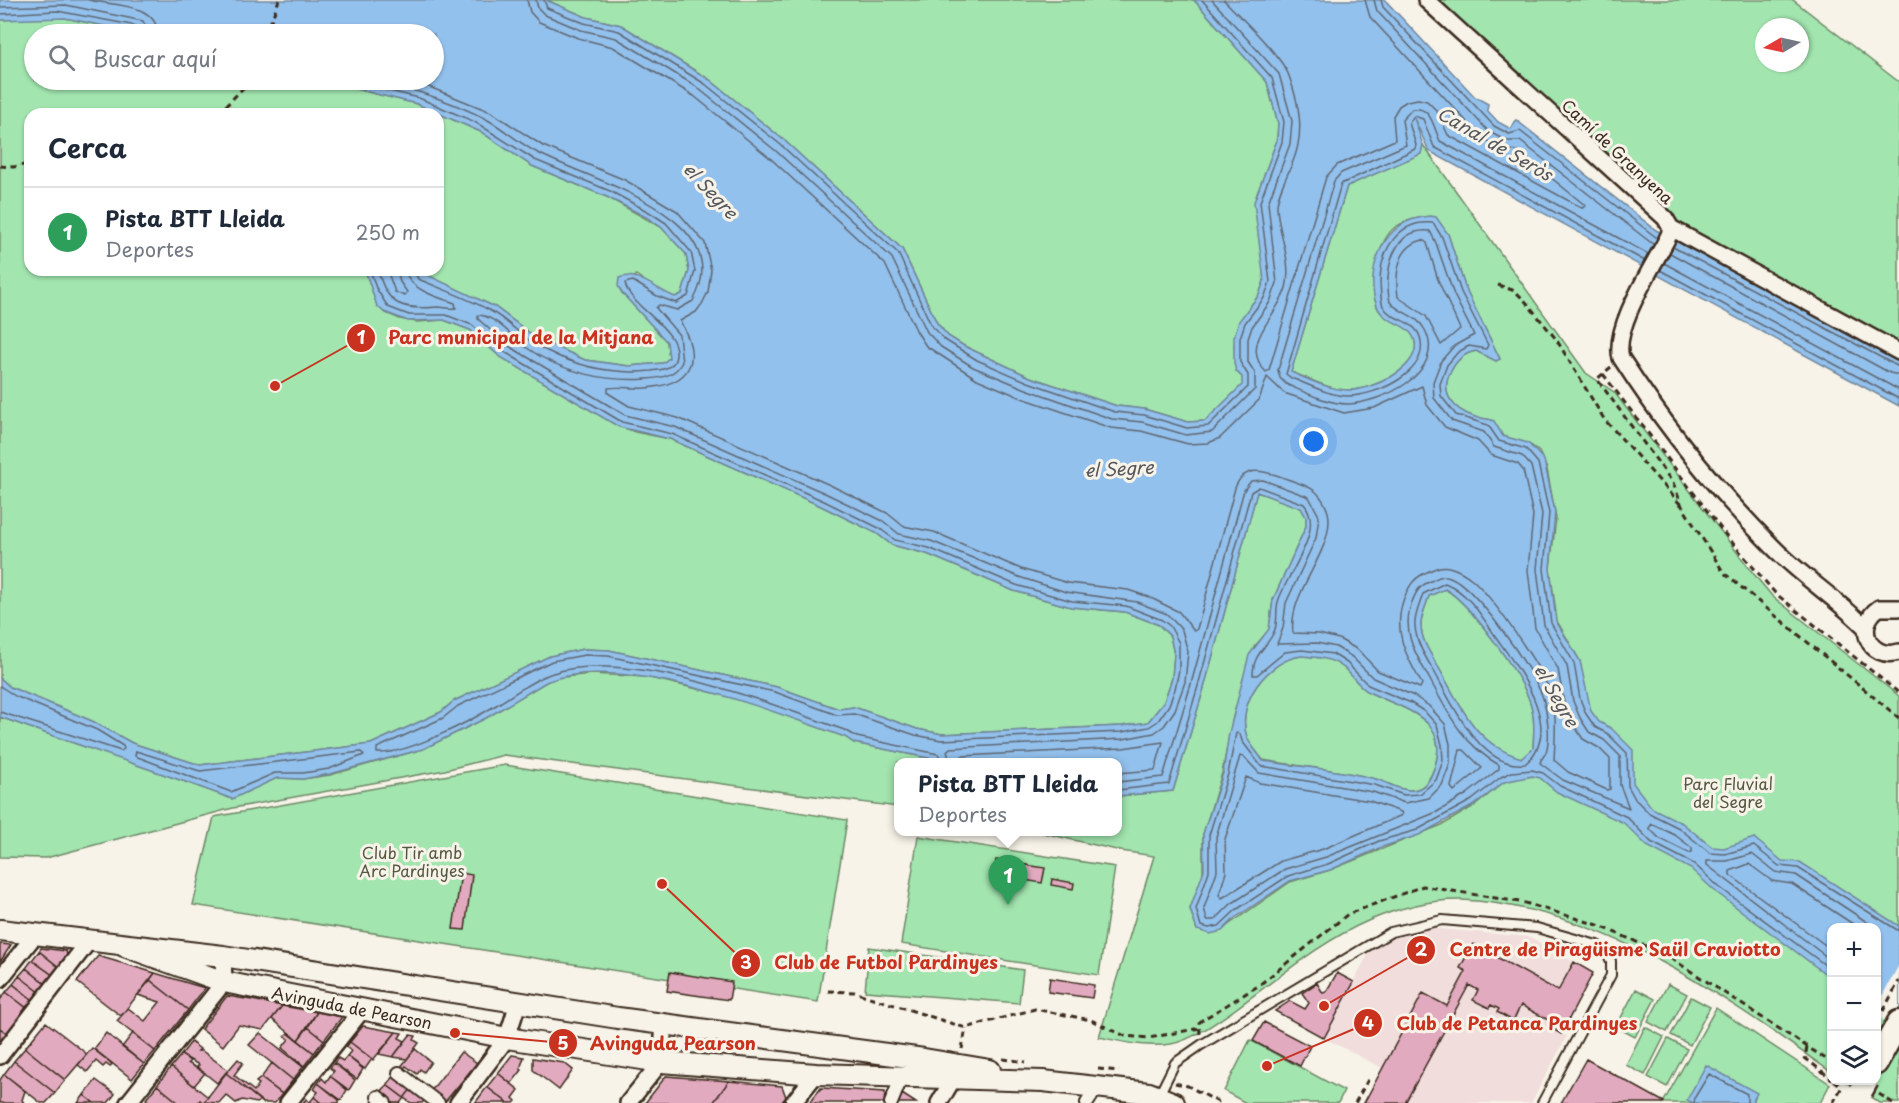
<!DOCTYPE html>
<html lang="es">
<meta charset="utf-8">
<style>
:root{--surface:#fff;--page:#f2f2f3;--text:#1f2937;--muted:#747a83;--line:#e0e1e3;--accent:#c8321e}
body{margin:0;font-family:"Playpen Sans",sans-serif;background:var(--page);color:var(--text)}
.controls{position:absolute;right:18px;bottom:18px;display:grid;overflow:hidden;border-radius:12px;box-shadow:0 2px 4px #0004}
.controls button{width:54px;height:54px;display:grid;place-items:center;padding:0;border:0;border-bottom:2px solid var(--line);background:var(--surface);color:var(--text);font:30px sans-serif}
.compass{position:absolute;left:1755px;top:18px;width:54px;height:54px;border-radius:50%;background:var(--surface);box-shadow:0 2px 4px #0004;rotate:261deg}
.you{position:absolute;left:1314px;top:442px;width:21px;height:21px;margin:-15px;border:4px solid #fff;border-radius:50%;background:#1a73e8;box-shadow:0 0 0 9px #1a73e833}
.badge{display:grid;place-items:center;width:39px;height:39px;border-radius:50%;background:var(--accent);color:#fff;font-size:20px;font-weight:700}
.pin{position:absolute;translate:-50% -50px;filter:drop-shadow(0 2px 3px #0008)}
.pin::after{content:'';position:absolute;top:32px;width:21px;height:18px;background:inherit;clip-path:polygon(0 0,100% 0,50% 100%)}
.popup{position:absolute;left:894px;top:758px;width:228px;height:78px;box-sizing:border-box;display:grid;place-content:center;border-radius:12px;background:var(--surface);filter:drop-shadow(0 2px 4px #0005);font-size:20px;white-space:nowrap;color:var(--muted)}
.popup b{font-size:22px;color:var(--text)}
.popup::after{content:'';position:absolute;left:50%;top:100%;margin-left:-12px;border:12px solid transparent;border-top-color:var(--surface)}
.list{margin:0;padding:0;list-style:none}
h2{display:flex;justify-content:space-between;align-items:center;height:78px;margin:0;padding:0 24px;font-size:26px}
h2 small{font-size:20px;font-weight:400;color:var(--muted)}
.list li{display:grid;grid-template-columns:39px 1fr auto;gap:18px;align-items:center;box-sizing:border-box;height:90px;padding:0 24px;border-top:2px solid var(--line)}
.list b{display:block;font-size:22px;white-space:nowrap}
.list p{margin:0;font-size:20px;white-space:nowrap;color:var(--muted)}
.list em{font-size:20px;font-style:normal;color:var(--muted)}
.icon{flex:none;width:33px;height:33px;fill:none;stroke:currentColor;stroke-width:2;stroke-linecap:round;stroke-linejoin:round}
.map{position:relative;flex:none;width:1899px;height:1103px;overflow:hidden}
.search{position:absolute;background:var(--surface);box-shadow:0 2px 4px #0004;left:24px;top:24px;width:420px;height:66px;display:flex;align-items:center;gap:15px;box-sizing:border-box;padding:0 21px;border-radius:33px;color:var(--muted);font-size:22px}
.panel{position:absolute;background:var(--surface);box-shadow:0 2px 4px #0004;left:24px;top:108px;width:420px;height:168px;border-radius:18px}
.map>svg:first-child{display:block}
.built{fill:#f1dddc}
.green{fill:#a2e5af;stroke:#6e8866;stroke-width:1.5;fill-rule:evenodd}
.water{fill:#93c1ed;stroke:#70859a;stroke-width:1.5;fill-rule:evenodd}
.pier{fill:#f7f3e8}
.lines{fill:none;stroke-linecap:round;stroke-linejoin:round}
.shore{stroke:#5e6671;stroke-width:1.5}
.building{fill:#e2aabf;stroke:#3b2a1e;stroke-width:1.5}
.service-casing{stroke:#3b2a1e;stroke-width:12}
.pedestrian-casing{stroke:#3b2a1e;stroke-width:16}
.minor-casing{stroke:#3b2a1e;stroke-width:20}
.tertiary-casing{stroke:#3b2a1e;stroke-width:24}
.secondary-casing{stroke:#3b2a1e;stroke-width:27}
.path{stroke:#3b2a1e;stroke-width:3;stroke-dasharray:6 4.5;stroke-linecap:butt}
.service{stroke:#f7f3e8;stroke-width:8}
.pedestrian{stroke:#f7f3e8;stroke-width:12}
.minor{stroke:#f7f3e8;stroke-width:15}
.tertiary{stroke:#f7f3e8;stroke-width:20}
.secondary{stroke:#f7f3e8;stroke-width:22}
.secondary-bridge-casing{stroke:#3b2a1e;stroke-width:27;stroke-linecap:butt}
.secondary-bridge{stroke:#f7f3e8;stroke-width:22}
.labels{text-anchor:middle;dominant-baseline:central;stroke-width:6;stroke-linejoin:round;paint-order:stroke}
.street-label{font-size:16px;fill:#3b2a1e;stroke:#f7f3e8}
.park-label{font-size:16px;fill:#555942;stroke:#f7f3e8}
.water-label{font-size:18px;font-style:italic;fill:#55575c;stroke:#f7f3e8}
.leader{fill:none;stroke:#c8321e;stroke-width:2}
.callout-dot{fill:#c8321e;stroke:#f7f3e8;stroke-width:2}
.mark-label{font-size:18px;text-anchor:middle;font-weight:bold;fill:#fff}
.callout-label{font-size:18px;text-anchor:middle;font-weight:bold;fill:#c8321e;stroke:#f7f3e8;stroke-width:6;stroke-linejoin:round;paint-order:stroke}
</style>
<div class="map">
<svg width="1899" height="1103" viewBox="0 0 1899 1103">
<rect width="100%" height="100%" fill="#f7f3e8"/>
<filter id="ink" filterUnits="userSpaceOnUse"><feTurbulence type="fractalNoise" baseFrequency=".0167" numOctaves="2"/><feDisplacementMap in="SourceGraphic" scale="12" xChannelSelector="R" yChannelSelector="G"/><feConvolveMatrix kernelMatrix="1 2 1 2 8 2 1 2 1" color-interpolation-filters="sRGB"/></filter>
<g filter="url(#ink)">
<path class="built" d="M1430,928L1530,937L1593,973L1561,1033L1567,1036L1531,1103H1364L1382,1068L1324,1038L1374,943Z"/>
<path class="green" d="M546,0H1194L1267,82L1278,123L1277,140L1257,194L1264,281L1259,295L1244,314L1234,345L1236,371L1242,377L1243,385L1205,421L1188,422L1144,409L1117,406L1030,377L964,346L948,336L937,323L902,249L785,141L709,79L621,25L586,17Z
M1434,0H1793L1899,82V353L1676,221ZM1764,27H1800V63H1764Z
M46,17L65,18L144,34H34V80H319L417,104L481,132L532,166L607,197L661,227L686,254L689,271L682,294L675,297L659,291L636,275L622,293L667,342L669,358L663,363L629,366L585,360L535,337L495,307L421,274L417,270H438V114H30V270H365L377,305L384,312L400,319L417,322L444,320L470,330L499,356L611,422L635,432L670,439L821,506L876,533L892,545L927,554L1014,591L1071,607L1125,612L1159,625L1170,636L1174,654L1172,678L1164,702L1148,722L1122,726L942,734L917,729L854,707L839,709L777,687L609,650L584,649L550,656L454,701L441,712L371,744L200,765L132,743L92,721L10,687L0,678V20Z
M1423,145L1586,373L1614,392L1753,573L1772,596L1899,696V1103H1880L1844,1081L1876,1080V928H1832L1831,1072C1722,995 1601,907 1462,900C1431,899 1399,908 1370,920C1321,941 1277,979 1234,1010C1217,1022 1192,1040 1171,1044C1147,1048 1123,1042 1099,1037L1154,856L1121,851L1039,832H1118V796L1173,791L1204,688L1257,492L1301,508L1306,517V526L1273,600L1269,630L1254,647L1233,717L1222,773L1203,834V874L1190,909L1197,930L1228,925L1290,882L1330,870L1444,824L1476,805L1504,782L1513,778L1536,776L1586,698L1580,661L1557,621L1550,568L1556,518L1547,469L1539,452L1532,446L1503,436L1493,421C1488,418 1481,419 1475,417C1453,410 1439,393 1451,371C1456,361 1464,353 1476,351L1496,361L1500,359L1466,290L1448,234L1431,216C1417,218 1404,220 1393,229C1377,243 1367,292 1379,310C1387,323 1408,323 1414,338C1426,367 1370,391 1348,390C1330,390 1308,378 1291,372L1347,186L1420,154Z
M1445,589C1470,603 1520,673 1530,702C1535,716 1534,733 1533,748L1522,759C1476,745 1462,709 1440,670C1432,656 1420,640 1421,623C1422,614 1426,605 1429,596Z
M1301,656C1317,657 1332,658 1344,668C1352,675 1358,685 1367,691C1398,708 1451,716 1435,766C1432,774 1428,784 1420,788C1406,795 1389,783 1376,779C1339,769 1300,767 1263,760C1258,753 1250,745 1247,737C1235,703 1268,660 1301,656Z
M591,674L646,677L736,698L845,737L854,743L948,762H898V807L504,755L445,770L233,808L46,858L0,857V717C77,745 155,770 232,799L277,778L303,779L330,775L423,749L486,718L546,682L555,678Z
M505,765L847,820L818,1002L193,905L214,817Z
M918,836L1115,867L1099,975L901,944Z
M869,947L1023,970L1019,1003L865,991Z
M1668,984L1687,994L1667,1032L1648,1022Z
M1636,989L1655,999L1635,1037L1616,1027Z
M1691,997L1710,1007L1690,1045L1671,1035Z
M1716,1008L1830,1084L1820,1103H1663Z
M1645,1027L1664,1037L1645,1075L1626,1065Z
M1668,1039L1687,1049L1667,1087L1648,1077Z
M1250,1040L1344,1091L1338,1103H1246L1224,1091Z"/>
<path class="water" d="M0,0H546L586,17L621,25L710,80L785,141L902,249L937,323L948,336L964,346L1030,377L1117,406L1144,409L1188,422L1205,421L1242,385V377L1236,371L1234,363V337L1239,321L1259,295L1264,281L1254,202L1277,140L1278,123L1267,82L1194,0H1385L1475,97L1488,104L1487,110L1498,122L1511,129L1516,120L1656,230L1899,362V406L1429,151L1414,118L1423,145L1421,154L1347,186L1291,372C1307,379 1330,390 1348,390C1370,391 1420,369 1415,342C1411,322 1384,325 1377,306C1364,273 1382,225 1418,218C1424,217 1429,215 1436,217L1448,234L1466,290L1500,359L1496,361L1476,351C1464,353 1456,361 1451,371C1439,393 1453,410 1475,417C1482,419 1488,418 1494,421L1503,436L1528,443L1544,460L1555,512L1550,568L1556,621L1580,661L1591,711L1599,722L1611,728L1633,750V783L1652,808L1682,823L1712,847L1724,848L1754,838L1782,861L1800,862L1899,926V1028L1877,1011L1876,928H1832L1831,978L1716,892L1691,869L1647,846L1624,823L1557,792L1540,778L1532,776L1504,782L1476,804L1419,835L1382,847L1330,870L1290,881L1235,918L1222,931L1210,934L1197,930L1190,909L1204,870L1203,834L1223,773L1229,733L1249,655L1269,629L1273,600L1306,526V517L1301,508L1257,492L1204,688L1173,791L1118,796V762H948L854,743L845,737C771,711 621,651 546,682L486,718L423,749L330,774L303,779L277,778L232,799C155,770 77,745 0,717V678L10,687L92,721L132,743L200,765L371,744L441,712L454,701L550,656L584,649L609,650L777,687L839,709L854,707L917,729L942,734L1122,726L1148,722L1164,702L1172,678L1174,654L1170,636L1159,625L1125,612L1071,607L1014,591L927,554L892,545L876,533L821,506L670,439L619,427L499,356L470,330L444,320L408,321L384,312L377,306L365,270H417L495,307L535,337L585,360L629,366L663,363L669,358L667,342L622,293L618,286L619,278C636,270 657,290 675,297L682,294L689,271L686,254L661,227L646,217L607,197L532,166L481,132L417,104L319,80H434V34H144L65,18L0,20ZM1445,589C1470,603 1520,673 1530,702C1535,716 1534,733 1533,748L1522,758C1476,745 1462,709 1440,670C1432,656 1420,640 1421,623C1422,614 1426,605 1429,596ZM1301,656C1317,657 1332,658 1344,668C1352,675 1358,685 1367,691C1398,708 1451,716 1435,766C1432,774 1429,784 1420,788C1406,795 1389,783 1376,779C1339,769 1300,767 1263,761C1258,753 1250,745 1247,737C1235,703 1268,660 1301,656Z
M1706,1065L1757,1093L1752,1103H1693L1687,1100Z"/>
<path class="pier" d="M1899,965V1031L1876,1015V1007Z"/>
<g class="lines">
<path class="shore" d="M89,0C112,6 156,2 158,34
M536,0L538,8L545,15L581,30L616,38L694,85L776,151L892,258L927,332L941,347L973,367L1026,389L1112,419L1142,422L1186,435L1212,432L1255,389V373L1248,362V339L1252,327L1270,302L1277,283L1268,203L1290,144L1292,121L1279,74L1212,0
M544,0L547,8L584,23L619,31L705,84L781,145L898,253L932,327L945,340L977,360L1028,382L1115,412L1144,415L1187,428L1208,426L1248,387V375L1240,362V338L1245,323L1264,298L1270,282L1260,202L1282,142L1284,122L1272,78L1202,0
M1224,0C1240,17 1282,56 1289,76C1300,106 1305,134 1292,164C1287,177 1277,193 1277,207C1278,233 1293,262 1286,288C1278,316 1238,344 1266,372L1269,370L1326,177L1337,165L1395,140L1393,116L1399,106L1407,101L1418,99L1427,101L1437,111L1448,135L1582,208L1586,206L1518,151L1502,149L1482,138L1370,17L1365,0
M1374,0L1377,11L1489,132L1507,141H1520L1654,245
M1381,0L1383,7L1494,126L1509,134L1520,131L1657,238
M0,7L66,5L143,21L149,34
M0,14L57,11L132,25L139,28L141,34
M343,80L419,98L475,122L535,160L610,191L649,212L666,223L691,252L695,271L688,296L676,303L657,296L633,281L625,283C629,308 685,330 675,360C672,369 659,370 651,371C610,375 568,365 533,343C518,333 506,319 489,310C467,298 442,289 418,279L414,270
M374,80C413,89 451,101 486,119C505,129 521,145 540,154C590,180 740,217 693,301L677,310L659,305L656,308L679,335L682,362C675,376 661,378 647,379C605,382 561,372 527,348C513,338 495,315 478,315V319L507,345L625,415L675,427L827,494L883,521L899,534L931,541L1019,577L1066,592L1137,602L1167,614L1182,630L1188,652L1185,682L1175,710L1164,726L1154,733L1123,739L950,748L947,751L950,762
M412,80L491,112L543,146L625,180L677,211L705,243L711,270L708,292L702,304L696,312L680,321C702,359 693,384 646,388C634,389 620,386 608,388V393L629,406L678,418L830,485L887,513L903,526L934,532L1021,569L1068,583L1128,590L1149,597L1179,612L1194,631L1197,629L1235,488C1245,461 1270,473 1290,480C1298,483 1309,486 1315,491C1323,498 1329,510 1329,520C1329,557 1288,594 1293,633L1319,634L1339,639L1358,650L1378,671L1420,688L1422,684C1406,656 1392,631 1404,598C1409,587 1412,580 1423,574C1431,570 1440,565 1449,567C1457,569 1467,575 1473,580C1492,597 1546,673 1552,697C1557,718 1555,739 1554,760L1568,772L1607,790L1610,789V759L1599,748L1583,739L1572,722L1564,703L1558,669L1535,628L1528,570L1533,515L1523,470L1518,464L1491,455L1478,441L1445,427L1427,405L1422,386L1374,408L1344,413L1284,393L1267,377L1259,400L1220,438L1208,443L1188,444L1141,431L1111,428L1022,398L977,379L926,346L917,332L885,264L770,158L694,96L613,47L578,38L539,22L530,12L527,0
M1423,240L1427,243L1438,280L1460,329L1441,345L1426,316L1398,297C1395,275 1397,246 1423,240Z
M1673,247L1899,367
M1670,253L1890,373L1899,375
M1645,261L1434,147L1423,119L1414,116L1409,123L1416,145L1415,149L1341,184L1286,374L1291,378C1308,384 1329,396 1348,396C1375,396 1431,373 1420,337C1414,319 1391,321 1383,306C1380,299 1381,290 1380,283C1380,252 1397,219 1433,223L1442,237L1461,292L1488,345L1486,349L1469,346L1458,352L1447,365L1440,384L1441,396L1456,415L1488,425L1499,441L1526,449L1538,463L1549,513L1544,569L1551,623L1574,663L1580,699L1586,714L1595,727L1608,734L1627,753L1628,786L1635,799L1649,813L1679,828L1710,853L1725,854L1754,846L1779,866L1798,868L1899,931
M1664,263L1899,390
M370,270L376,288L388,307L409,315H446L472,325L503,351L622,422L672,434L824,501L879,528L895,540L929,548L1016,585L1072,601L1126,606L1162,620L1170,626L1179,643V670L1175,689L1169,705L1158,721L1149,727L1122,732L941,740L915,735L854,714L837,715L775,692L608,656L585,655L552,661L458,706L443,718L377,748V753C406,755 471,721 498,704C515,694 533,679 553,673C631,648 771,704 847,731L857,737L938,754L943,762
M378,270C387,307 403,310 438,307C444,307 450,309 456,308L455,303C439,298 407,289 406,270
M387,270L395,292L405,296L407,292L400,282L397,270
M1660,270L1899,399
M1445,583C1470,593 1484,620 1498,640C1520,671 1565,730 1525,764C1481,770 1451,702 1435,673C1426,658 1416,643 1415,626C1414,615 1420,604 1423,594Z
M0,686L15,696L97,730L123,746L124,749L121,751L0,712
M1460,750H1464L1482,768L1454,791L1451,787Z
M136,751L200,771L361,752L364,755L329,769L303,773H275L231,792L135,756Z
M959,762L962,756L1123,748L1163,742L1155,770L1118,773
M1246,777L1260,783L1370,801L1401,812L1402,815L1323,849L1281,861L1222,898L1219,895L1226,872L1225,839Z
M1118,782L1163,777L1191,684L1244,490L1251,481L1263,480L1309,497L1319,516L1316,538L1286,603L1283,628L1277,644L1317,643L1336,647L1352,657L1373,678L1414,696L1429,706L1445,724L1450,744V764L1442,785L1429,798L1405,803L1373,792L1259,773L1244,757L1240,756L1216,837L1217,871L1204,908L1207,920H1215L1231,904L1285,869L1326,857L1437,812L1467,794L1499,769V765C1462,744 1448,713 1429,678C1415,653 1401,631 1412,602C1416,592 1419,586 1429,582C1435,579 1442,574 1450,577C1475,586 1534,671 1543,698C1547,712 1551,737 1546,752C1544,757 1541,758 1540,763L1563,780L1629,808L1620,785V756L1604,740L1589,732L1580,718L1573,701L1567,666L1544,625L1537,569L1542,514L1531,466L1522,456L1494,447L1484,432L1452,421L1434,398L1433,382L1441,361L1454,346L1474,335L1454,295L1436,243L1430,231C1392,227 1383,274 1390,302C1400,314 1418,315 1425,330C1447,373 1381,403 1348,404C1328,404 1304,392 1286,384L1280,378L1278,370L1334,181L1341,173L1406,145L1402,120L1412,109C1432,106 1433,127 1440,141L1648,254
M1118,790L1169,784L1198,686L1251,492L1259,487L1304,504C1326,530 1286,574 1278,602C1275,613 1279,624 1273,634C1264,650 1253,655 1253,675H1257L1285,652L1302,650L1333,654L1347,663L1368,685L1411,703L1425,712L1437,725L1442,745L1443,761L1436,780L1420,794L1404,795L1375,785L1261,766L1242,741L1240,734L1236,733L1228,774L1209,835V871L1196,909L1201,926L1209,928L1219,926L1236,910L1288,876L1328,864L1379,841L1417,830L1472,800L1501,777L1512,772L1532,770L1543,773L1560,786L1627,817L1651,842L1694,864L1719,887L1832,970
M1652,824L1675,835L1692,848V852L1689,853L1659,838L1649,828Z
M1832,950L1730,875V871L1749,864L1772,881L1792,884L1859,928
M1832,961L1707,865V861H1727L1752,854L1775,872L1796,875L1876,928
M1694,1103L1695,1097L1709,1074L1747,1094V1103"/>
</g>
<path class="building" d="M996,860L1045,868L1042,883L994,875Z
M461,873L472,875L465,930L453,929Z
M1052,879L1074,883L1073,889L1051,885Z
M0,944L11,945L0,962Z
M1473,944L1558,991L1574,962L1593,973L1561,1034L1549,1027L1552,1022L1521,1005L1513,1021L1497,1012L1499,1009L1491,1005L1489,1008L1473,1000L1478,990L1469,985L1405,1103H1364L1423,993L1447,1006L1466,971L1460,968Z
M41,948L66,951L68,958L60,968L39,951Z
M39,951L60,968L54,976L32,960Z
M98,956L155,973L121,1016L77,982Z
M32,960L54,976L47,985L26,968Z
M26,968L47,985L41,993L19,976Z
M670,972L732,982L729,1000L667,991Z
M155,973L191,984L205,988L188,1010L150,980Z
M1337,973L1354,982L1324,1038L1275,1011L1290,1001L1305,1009L1309,1003L1302,993L1317,983L1323,993L1326,992Z
M19,976L41,993L34,1001L13,984Z
M1050,978L1094,985L1092,998L1048,992Z
M150,980L188,1010L155,1051L117,1021L128,1008L145,1021L160,1002L138,995Z
M13,984L34,1001L28,1009L6,992Z
M6,992L28,1009L8,1034L0,1028V1000Z
M227,996L252,1000L282,1006L263,1030L239,1025L223,1046L201,1029Z
M282,1006L317,1012L298,1040L272,1019Z
M317,1012L342,1017L324,1040L308,1027Z
M46,1022L87,1054L65,1080L25,1048Z
M1264,1022L1310,1046L1300,1066L1253,1041Z
M363,1026L396,1032L373,1060L350,1042Z
M308,1027L324,1040L314,1053L298,1040Z
M0,1028L8,1034L0,1044Z
M396,1032L402,1033L399,1038L405,1041L393,1057L379,1054Z
M106,1033L144,1064L132,1079L94,1049Z
M133,1033L155,1051L144,1064L122,1047Z
M260,1033L303,1067L293,1080L249,1045Z
M288,1033L314,1053L304,1066L282,1048L289,1039L285,1036Z
M410,1035L416,1036L414,1040L419,1043L407,1059L393,1057Z
M191,1042L200,1049L198,1051H202L228,1070L217,1083L197,1067L199,1065L181,1055Z
M350,1042L372,1059L365,1069L347,1056L351,1051L346,1047Z
M25,1048L65,1080L55,1093L14,1061Z
M92,1048L112,1064L110,1067L106,1064L103,1067L96,1061L87,1072L78,1065Z
M415,1049L431,1062L424,1072L420,1069L417,1074L406,1066L402,1070L400,1068Z
M461,1052L477,1063L444,1103L430,1092Z
M181,1055L190,1061L188,1063L205,1073L194,1086L171,1067Z
M512,1055L524,1057L520,1069L522,1070L511,1084L498,1073Z
M347,1056L363,1069L357,1079L334,1063L338,1058L343,1061Z
M533,1058L564,1063L573,1070L559,1090L533,1070Z
M238,1059L243,1063L234,1075L254,1091L259,1084L256,1082L261,1078L282,1094L275,1103H263L226,1073Z
M1586,1059L1664,1102L1663,1103H1561Z
M14,1061L55,1093L46,1103H41L4,1074Z
M272,1063L293,1080L282,1094L261,1078Z
M334,1063L355,1080L349,1090L330,1076L334,1071L330,1068Z
M171,1067L208,1097L203,1103L200,1100L198,1103H179L157,1085Z
M226,1073L260,1100L257,1103L242,1100L236,1103L226,1095L219,1103L204,1102Z
M498,1073L519,1090L513,1098L516,1101L514,1103H508L487,1087Z
M4,1074L25,1091L22,1100L24,1103H0V1080Z
M395,1075L412,1088L404,1098L387,1085Z
M330,1076L347,1090L341,1100L318,1083L322,1078L326,1082Z
M666,1076L704,1079L729,1081L713,1103H645Z
M96,1080L115,1094L108,1103H94L84,1095Z
M729,1081L782,1086L786,1097L781,1103H713Z
M318,1083L339,1100V1103H321L314,1097L318,1092L314,1089Z
M157,1085L179,1103H150L146,1099Z
M387,1085L404,1098L400,1103H392L380,1093Z
M487,1087L508,1103H475Z
M412,1088L426,1099L422,1103H411L404,1098Z
M821,1088L885,1092L884,1103H809Z
M902,1094L916,1103H897Z
M84,1095L94,1103H78Z
M314,1097L321,1103H303L306,1099L310,1102Z"/>
<g class="lines">
<defs>
<path id="service" d="M1158,1097L1175,1063L1201,1045L1391,932L1442,920L1537,928L1597,945L1605,950L1611,961V975L1542,1103"/>
<path id="pedestrian" d="M399,1073L438,1103
M378,1097L385,1103
M891,1103L902,1076
M1087,1103L1097,1087"/>
<path id="minor" d="M1426,0L1665,218L1671,228L1669,235C1655,264 1612,327 1621,358C1665,426 1715,489 1772,546C1801,576 1836,598 1865,627
M1671,228L1899,352
M1899,608H1879C1854,625 1869,661 1899,652
M0,979L35,935
M0,1056L89,941
M128,1103L224,982L223,956
M288,1103L363,1009
M458,1103L507,1038L518,1003
M628,1103L661,1062L664,1024
M793,1103L816,1074
M939,1103L953,1079"/>
<path id="tertiary" d="M0,930L223,956L618,1018L924,1059L990,1070
M124,946L224,982L507,1038L661,1062L816,1074L1043,1081L1149,1093L1174,1103"/>
<path id="secondary" d="M1876,1063L1899,1022"/>
</defs>
<use href="#service" class="service-casing"/>
<use href="#pedestrian" class="pedestrian-casing"/>
<use href="#minor" class="minor-casing"/>
<use href="#tertiary" class="tertiary-casing"/>
<use href="#secondary" class="secondary-casing"/>
<path class="path" d="M266,34L279,0
M218,114L245,86L248,80
M0,166L13,167L30,164
M1498,285L1515,291L1526,302L1556,339L1604,419L1681,505
M1611,367L1597,379L1673,483L1682,506L1724,573L1899,718
M1603,374L1725,534L1775,593L1899,693
M828,991L854,992L966,1028L1035,1009L1091,1020L1125,1036L1149,1038L1200,1028
M1883,1011L1899,981
M1200,1034L1199,1023L1202,1020L1258,986L1348,914L1423,886L1525,903L1598,925L1666,955L1832,1063
M1807,1047L1805,1058L1832,1079
M962,1049L966,1028
M1003,1059L1026,1062
M1098,1069L1119,1071
M1834,1080L1839,1084
M1175,1083L1188,1086L1220,1103
M1879,1094L1893,1103
M1355,1103L1370,1076
M1833,1103L1843,1085"/>
<use href="#service" class="service"/>
<use href="#pedestrian" class="pedestrian"/>
<use href="#minor" class="minor"/>
<use href="#tertiary" class="tertiary"/>
<use href="#secondary" class="secondary"/>
<defs>
<path id="secondary-bridge" d="M1861,1091L1867,1080"/>
</defs>
<use href="#secondary-bridge" class="secondary-bridge-casing"/>
<use href="#secondary-bridge" class="secondary-bridge"/>
</g>
</g>
<g class="labels">
<g class="street-label">
<text transform="translate(1618 151) rotate(43)">Camí de Granyena</text>
<text transform="translate(352 1007) rotate(11)">Avinguda de Pearson</text>
</g>
<g class="park-label">
<text x="1728" y="783">Parc Fluvial<tspan x="1728" dy="18">del Segre</tspan></text>
<text x="412" y="852">Club Tir amb<tspan x="412" dy="18">Arc Pardinyes</tspan></text>
</g>
<g class="water-label">
<text transform="translate(1495 143) rotate(30)">Canal de Seròs</text>
<text transform="translate(711 190) rotate(47)">el Segre</text>
<text transform="translate(1119 468) rotate(-3)">el Segre</text>
<text transform="translate(1557 695) rotate(60)">el Segre</text>
</g>
</g>
<path class="leader" d="M275 386L361 338M1324 1006L1421 950M662 884L746 963M1267 1066L1368 1023M455 1033L563 1043"/>
<g class="callout-dot">
<circle cx="275" cy="386" r="6"/>
<circle cx="1324" cy="1006" r="6"/>
<circle cx="662" cy="884" r="6"/>
<circle cx="1267" cy="1066" r="6"/>
<circle cx="455" cy="1033" r="6"/>
<circle cx="361" cy="338" r="15"/>
<circle cx="1421" cy="950" r="15"/>
<circle cx="746" cy="963" r="15"/>
<circle cx="1368" cy="1023" r="15"/>
<circle cx="563" cy="1043" r="15"/>
</g>
<g class="mark-label">
<text x="361" y="344">1</text>
<text x="1421" y="956">2</text>
<text x="746" y="969">3</text>
<text x="1368" y="1030">4</text>
<text x="563" y="1050">5</text>
</g>
<g class="callout-label">
<text x="521" y="344">Parc municipal de la Mitjana</text>
<text x="1615" y="956">Centre de Piragüisme Saül Craviotto</text>
<text x="886" y="969">Club de Futbol Pardinyes</text>
<text x="1517" y="1030">Club de Petanca Pardinyes</text>
<text x="673" y="1050">Avinguda Pearson</text>
</g>
</svg>
<div class="controls">
<button>+</button>
<button>−</button>
<button><svg class="icon" aria-label="layers" viewBox="0 0 24 24"><path d="M12 4l9 5-9 5-9-5zM3 14l9 5 9-5"/></svg></button>
</div>
<svg class="compass" viewBox="-18 -18 36 36"><path d="M0-13l5 13h-10z" fill="#e53935"/><path d="M0 13l5-13h-10z" fill="#747a83"/></svg>
<div class="you"></div>
<div class="pin badge" style="left:1008px;top:905px;background:#2e9e5b">1</div>
<div class="popup"><b>Pista BTT Lleida</b>Deportes</div>
<div class="search"><svg class="icon" aria-label="search" viewBox="0 0 24 24"><circle cx="10" cy="10" r="6"/><path d="M15 15l6 6"/></svg>Buscar aquí</div>
<section class="panel">
<h2>Cerca<small></small></h2>
<ul class="list">
<li><span class="badge" style="background:#2e9e5b">1</span><div><b>Pista BTT Lleida</b><p>Deportes</p></div><em>250 m</em></li>
</ul>
</section>
</div>
